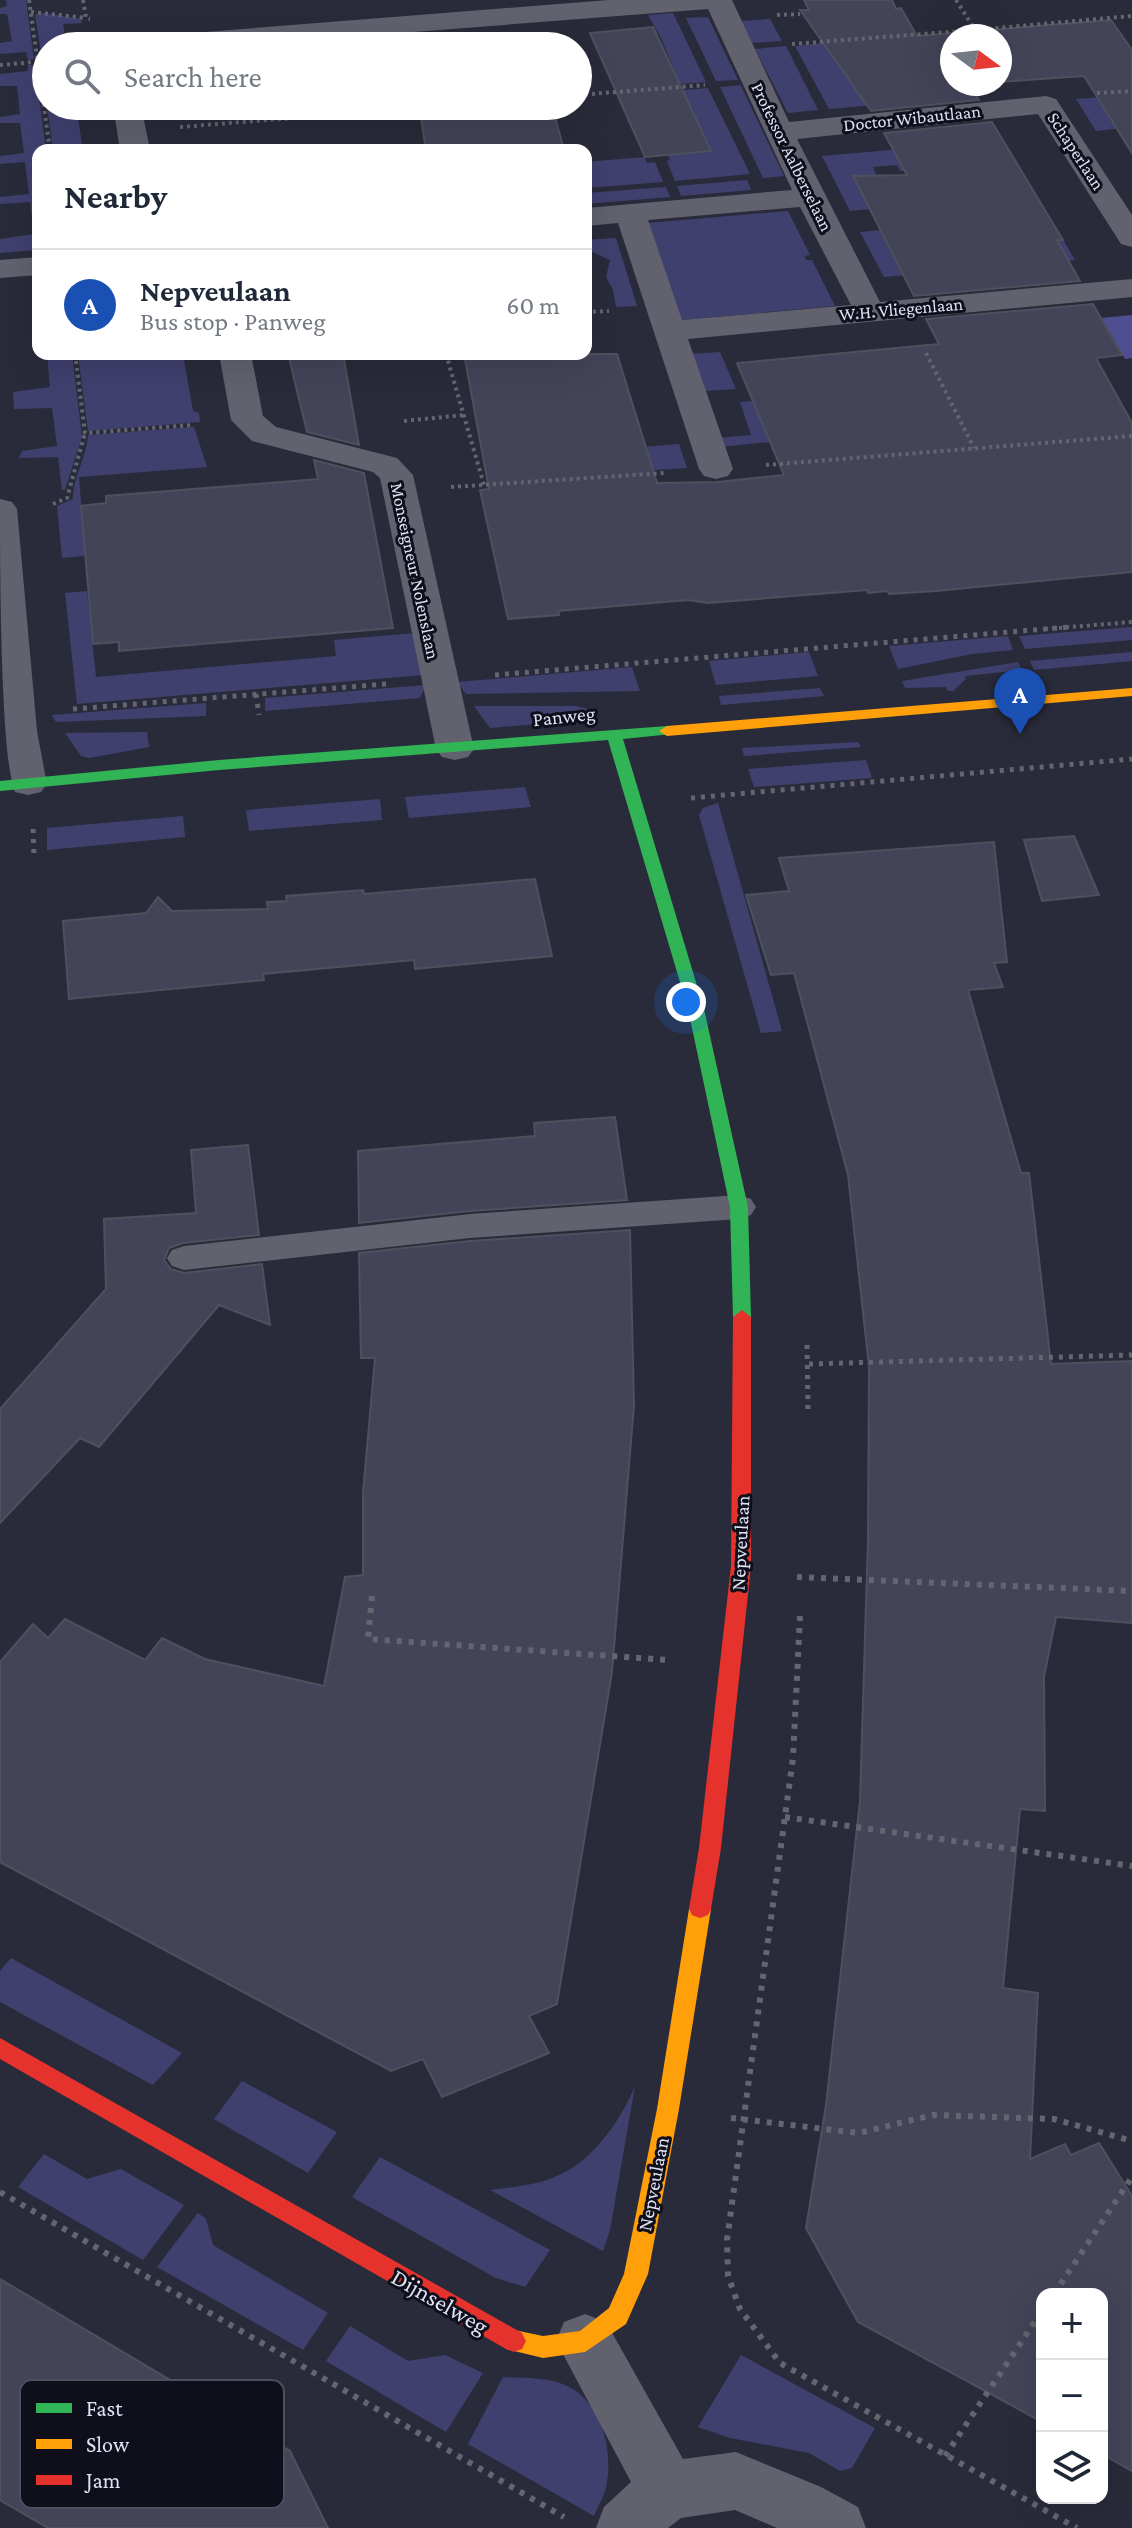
<!DOCTYPE html>
<meta charset="utf-8">
<style>
:root{--surface:#fff;--page:#f6f6f7;--text:#1f2937;--muted:#747a83;--line:#e0e1e3;--accent:#1a73e8}
body{margin:0;font-family:"Crimson Pro",serif;background:var(--page);color:var(--text)}
.controls{position:absolute;right:24px;bottom:24px;display:grid;overflow:hidden;border-radius:16px;box-shadow:0 8px 32px #0002}
.controls button{width:72px;height:72px;display:grid;place-items:center;padding:0;border:0;border-bottom:2px solid var(--line);background:var(--surface);color:var(--text);font:40px sans-serif}
.compass{position:absolute;left:940px;top:24px;width:72px;height:72px;border-radius:50%;background:var(--surface);box-shadow:0 8px 32px #0002;rotate:105deg}
.you{position:absolute;left:686px;top:1002px;width:28px;height:28px;margin:-20px;border:6px solid #fff;border-radius:50%;background:#1a73e8;box-shadow:0 0 0 12px #1a73e833}
.badge{display:grid;place-items:center;width:52px;height:52px;border-radius:50%;background:var(--accent);color:#fff;font-size:26px;font-weight:700}
.pin{position:absolute;translate:-50% -66px;filter:drop-shadow(0 2px 4px #0008)}
.pin::after{content:'';position:absolute;top:42px;width:28px;height:24px;background:inherit;clip-path:polygon(0 0,100% 0,50% 100%)}
.list{margin:0;padding:0;list-style:none}
h2{display:flex;justify-content:space-between;align-items:center;height:104px;margin:0;padding:0 32px;font-size:34px}
h2 small{font-size:26px;font-weight:400;color:var(--muted)}
.list li{display:grid;grid-template-columns:52px 1fr auto;gap:24px;align-items:center;box-sizing:border-box;height:112px;padding:0 32px;border-top:2px solid var(--line)}
.list b{display:block;font-size:30px;white-space:nowrap}
.list p{margin:0;font-size:26px;white-space:nowrap;color:var(--muted)}
.list em{font-size:26px;font-style:normal;color:var(--muted)}
.icon{flex:none;width:44px;height:44px;fill:none;stroke:currentColor;stroke-width:2;stroke-linecap:round;stroke-linejoin:round}
.map{position:relative;flex:none;width:1132px;height:2528px;overflow:hidden}
.search{position:absolute;background:var(--surface);box-shadow:0 8px 32px #0002;left:32px;top:32px;width:560px;height:88px;display:flex;align-items:center;gap:20px;box-sizing:border-box;padding:0 28px;border-radius:44px;color:var(--muted);font-size:30px}
.panel{position:absolute;background:var(--surface);box-shadow:0 8px 32px #0002;left:32px;top:144px;width:560px;height:216px;border-radius:16px}
.map>svg:first-child{display:block}
.green{fill:#40406f}
.forest{fill:#4f4e90}
.building{fill:#444459;stroke:#4f505d;stroke-width:2}
.lines{fill:none;stroke-linecap:round;stroke-linejoin:round}
.path-far2{stroke:#646570;stroke-width:4;stroke-dasharray:3 4;stroke-linecap:butt}
.path-far1{stroke:#646570;stroke-width:5;stroke-dasharray:4 6;stroke-linecap:butt}
.path{stroke:#646570;stroke-width:6;stroke-dasharray:5 7;stroke-linecap:butt}
.lane{fill:#61626e;fill-rule:evenodd}
.street{fill:#61626e;fill-rule:evenodd}
.fast{fill:#30b455;fill-rule:evenodd}
.slow{fill:#ff9f0a;fill-rule:evenodd}
.jam{fill:#e5322d;fill-rule:evenodd}
.labels{text-anchor:middle;dominant-baseline:central;stroke-width:6;stroke-linejoin:round;paint-order:stroke}
.far-street-label{font-size:18px;fill:#e0e2f4;stroke:#0f0f1b}
.street-label{font-size:20px;fill:#e0e2f4;stroke:#0f0f1b}
.near-street-label{font-size:24px;fill:#e0e2f4;stroke:#0f0f1b}
.key{fill:#0f0f1b;stroke:#4e4e5c;stroke-width:2}
.key-label{font-size:22px;fill:#e0e2f4}
</style>
<div class="map">
<svg width="1132" height="2528" viewBox="0 0 1132 2528">
<rect width="100%" height="100%" fill="#2a2b3a"/>
<path class="green" d="M6,0H26L34,59L28,60L26,52L0,54V43L12,41L7,14H0V8L7,6Z
M43,13L81,19L82,23L63,24L67,46H46V58L42,59L35,15Z
M673,13L706,82L680,84L661,38L648,15Z
M708,17L738,80L716,81L686,18Z
M770,19L782,41L752,43L741,21Z
M832,42L910,102L829,109L795,46Z
M786,46L818,110L788,113L755,49Z
M28,65H35L46,150H38V250L0,253V239L34,234L30,202L0,204V197L29,194L25,162L0,164V156L24,153L20,123H0V117L20,114L17,86H0V74L28,71Z
M741,85V86L784,176L763,178L720,87Z
M708,88L750,174L675,181L667,161L670,160L668,155L709,151L683,90Z
M1132,95V127L1096,131L1076,99Z
M47,106H76L83,150H53Z
M1003,140L1016,161L900,171L897,165L873,167L876,175H853L870,209L850,211L822,156Z
M644,157L647,163L655,162L663,182L586,188V162Z
M747,180L751,190L681,196L677,186Z
M666,187L670,197L586,204V193Z
M788,211L810,255L804,256L806,260H812L835,306L680,320L648,223Z
M881,230L1013,241L1063,240L1075,260L884,277L860,232Z
M615,238H616L637,306L616,307L613,290L606,277L610,260L586,249V240Z
M720,352L736,389L703,391L691,354Z
M47,354H72L82,437L65,490H62L58,457L19,458L22,451L57,446L52,408L14,409L13,392L50,387Z
M78,354H183L193,411L199,413L200,422L88,431Z
M753,401L770,442L720,447L717,438L751,435L740,402Z
M194,427L207,467L79,477L85,556L62,558L57,506L73,499C73,476 87,457 88,435Z
M679,444L687,468L623,472L592,451Z
M87,591L96,677L336,656L334,640L415,633L423,675L77,704L65,593Z
M1132,627V640L1025,649L1019,636Z
M1008,636L1013,650L972,654L898,669L889,646Z
M809,652L818,676L716,685L709,661Z
M1132,652V661L1034,670L1030,661Z
M1018,662L1022,670L965,676L966,679L953,691H948L946,687L905,688L902,681Z
M632,667L640,691L466,694L457,682Z
M426,685L420,698L265,711V698Z
M820,688L824,696L721,705L719,696Z
M206,703V716L56,722L52,715Z
M474,706H576L588,709L595,719L490,728Z
M147,732L149,747L89,758L81,756L65,733Z
M858,742L861,747L744,756L742,748Z
M866,760L872,778L754,787L748,769Z
M525,787L531,807L409,818L405,797Z
M380,799L382,820L249,831L246,810Z
M718,803L782,1031L761,1033L699,815L703,808Z
M183,816L185,837L47,850V828Z
M11,1958L182,2053L153,2085L0,2002V1971Z
M242,2081L337,2132L308,2173L214,2119Z
M635,2086L610,2230L603,2251L490,2190C511,2187 533,2186 552,2178C591,2164 620,2122 635,2086Z
M44,2154L87,2179L121,2169L184,2205L143,2260L18,2187Z
M380,2157L550,2250L525,2287L496,2278L352,2197Z
M198,2213L206,2219L213,2245L328,2313L303,2350L157,2267Z
M350,2326L408,2361L445,2355L483,2373L446,2432L326,2361Z
M741,2355L875,2428L852,2468L840,2471L809,2453L730,2438L698,2427Z
M503,2377C523,2378 546,2377 565,2385C602,2401 614,2451 606,2487C604,2497 598,2506 594,2516L468,2444Z"/>
<path class="forest" d="M1132,315V358L1125,359L1101,318Z"/>
<path class="building" d="M804,0H892L896,9L901,8L917,36L1111,20L1132,50V153L1084,76L1000,82V36H952V84H982L970,85L979,100L871,111L800,10H809Z
M653,27L711,151L645,157L590,33Z
M532,34L535,46H410L409,43Z
M419,106H552L564,150H426Z
M992,122L1063,240H1057L1080,281L914,296L853,176L907,175L884,133Z
M1093,304L1122,355L1096,358L1132,423V572L936,591L889,594L888,591L868,593L867,590L708,603L688,600L558,611L559,615L508,619L480,490L489,489L464,354H617L657,483L717,482L784,475L737,363L939,344L926,319Z
M288,354H343L359,445L307,432Z
M314,460L364,473L393,628L119,651V642L93,644L81,506L106,503V496L318,479Z
M1074,836L1099,895L1042,901L1024,840Z
M994,842L1007,962L994,963L1003,987L968,990L1021,1173H1029L1051,1364L1132,1361V1623L1056,1617L1044,1677L1045,1811L1020,1809L1003,1988L1038,1993L1030,2159L1065,2144L1071,2155L1099,2143L1132,2196V2471L1102,2454V2294H1042V2422L858,2322L806,2228L826,2105L860,1801L868,1538L869,1367L848,1175L794,973L771,975L746,895L789,891L779,858Z
M535,879L552,956L415,969L414,960L263,974L264,980L69,999L63,921L146,913L158,897L172,911L268,909L267,902L287,901L286,896L363,890L364,894Z
M615,1117L627,1200L470,1211L359,1223L358,1151L535,1136L534,1123Z
M248,1145L259,1235L183,1243L169,1248L164,1260L171,1269L184,1273L262,1264L270,1325L219,1305L99,1447L80,1438L0,1523V1409L106,1289L104,1219L196,1213L191,1150Z
M630,1230L634,1405L612,1672L557,2004L529,2016L549,2053L442,2097L423,2059L391,2071L0,1862V1662L33,1624L48,1638L65,1619L145,1660L162,1638L205,1659L324,1686L345,1577L363,1575V1493L375,1358H361L359,1253L470,1241Z
M0,2279L290,2451L328,2528H48L0,2500Z"/>
<g class="lines">
<path class="path-far2" d="M29,0L50,150
M83,0L86,18L90,19
M956,0L975,30L1132,16
M31,12L86,18
M777,15L800,14
M792,44L975,30
M0,65L46,61
M1097,93L1132,91
M578,95L705,85
M180,127L443,106
M586,312L609,311
M926,353L974,448
M75,354L85,433L194,425
M446,354L484,485
M404,421L464,415
M766,465L1132,436
M451,487L664,473
M53,504L67,498L85,433
M1045,629L1132,622"/>
<path class="path-far1" d="M495,675L1069,627
M256,694L259,715
M73,709L386,684
M691,798L1132,759
M33,829L34,856
M807,1345L808,1410
M809,1364L1132,1355"/>
<path class="path" d="M797,1577L1132,1591
M372,1596L368,1639L668,1660
M800,1616L793,1758L727,2240L728,2276L740,2309L780,2363L1077,2528
M785,1817L1132,1866
M731,2118L859,2133L933,2115L1054,2119L1132,2141
M0,2192L564,2517
M1054,2294L1132,2177
M945,2456L1042,2311"/>
<path class="lane" d="M739,1195L751,1199L756,1207L751,1215L739,1219L470,1238L184,1270L172,1266L167,1258L172,1250L184,1246L470,1214Z"/>
<path class="street" d="M609,0H732L789,122L1046,96L1056,99L1132,215V247L1121,244L1038,114L797,139L880,302L1132,279V297L688,339L733,469L728,476L716,479L704,476L699,469L618,223L586,226V208L792,190L708,9L234,46H115L119,40L129,38ZM800,207L851,305L682,320L648,220Z
M113,106H141L150,150H120Z
M38,257V275L0,278V260Z
M219,354H251L263,416L276,427L397,458L413,475L474,749L468,757L455,760L442,757L436,749L380,478L373,472L252,441L231,420Z
M0,499L12,502L17,509L37,731L47,784L41,792L28,795L15,792C0,756 0,553 0,499Z
M585,2314L606,2322L683,2459L736,2452L821,2487L858,2507L866,2528H777L735,2510L681,2518L668,2528H596L604,2507L631,2482L556,2341L564,2322Z"/>
<path class="fast" d="M667,726L672,728V734L623,739L704,1009L748,1207L751,1317L742,1324L733,1317L730,1207L688,1009L608,740L219,770L0,791V781L219,760Z"/>
<path class="slow" d="M1132,688V696L667,736L659,731L667,726Z
M700,1900L708,1903L711,1909L679,2109L648,2274L626,2324L585,2352L543,2358L506,2349L502,2341L506,2333L514,2330L543,2336L580,2331L609,2308L624,2274L657,2109L689,1909L692,1903Z"/>
<path class="jam" d="M742,1310L751,1317V1566L721,1848L711,1909L708,1915L700,1918L692,1915L689,1909L699,1848L731,1566L733,1317Z
M0,2038L522,2333L526,2341L522,2349L514,2352L506,2349L0,2059Z"/>
</g>
<g class="labels">
<g class="far-street-label">
<text transform="translate(912 118) rotate(-6)">Doctor Wibautlaan</text>
<text transform="translate(1076 151) rotate(57)">Schaperlaan</text>
<text transform="translate(792 157) rotate(64)">Professor Aalberselaan</text>
<text transform="translate(901 309) rotate(-5)">W.H. Vliegenlaan</text>
<text transform="translate(415 571) rotate(78)">Monseigneur Nolenslaan</text>
</g>
<g class="street-label">
<text transform="translate(564 716) rotate(-6)">Panweg</text>
<text transform="translate(740 1543) rotate(-87)">Nepveulaan</text>
<text transform="translate(653 2184) rotate(-79)">Nepveulaan</text>
</g>
<g class="near-street-label">
<text transform="translate(440 2301) rotate(30)">Dijnselweg</text>
</g>
</g>
<rect x="20" y="2380" width="264" height="128" rx="12" class="key"/>
<rect x="36" y="2403" width="36" height="10" fill="#30b455"/>
<rect x="36" y="2439" width="36" height="10" fill="#ff9f0a"/>
<rect x="36" y="2475" width="36" height="10" fill="#e5322d"/>
<g class="key-label">
<text x="86" y="2416">Fast</text>
<text x="86" y="2452">Slow</text>
<text x="86" y="2488">Jam</text>
</g>
</svg>
<div class="controls">
<button>+</button>
<button>−</button>
<button><svg class="icon" aria-label="layers" viewBox="0 0 24 24"><path d="M12 4l9 5-9 5-9-5zM3 14l9 5 9-5"/></svg></button>
</div>
<svg class="compass" viewBox="-18 -18 36 36"><path d="M0-13l5 13h-10z" fill="#e53935"/><path d="M0 13l5-13h-10z" fill="#747a83"/></svg>
<div class="you"></div>
<div class="pin badge" style="left:1020px;top:734px;background:#1a4fb4">A</div>
<div class="search"><svg class="icon" aria-label="search" viewBox="0 0 24 24"><circle cx="10" cy="10" r="6"/><path d="M15 15l6 6"/></svg>Search here</div>
<section class="panel">
<h2>Nearby<small></small></h2>
<ul class="list">
<li><span class="badge" style="background:#1a4fb4">A</span><div><b>Nepveulaan</b><p>Bus stop · Panweg</p></div><em>60 m</em></li>
</ul>
</section>
</div>
